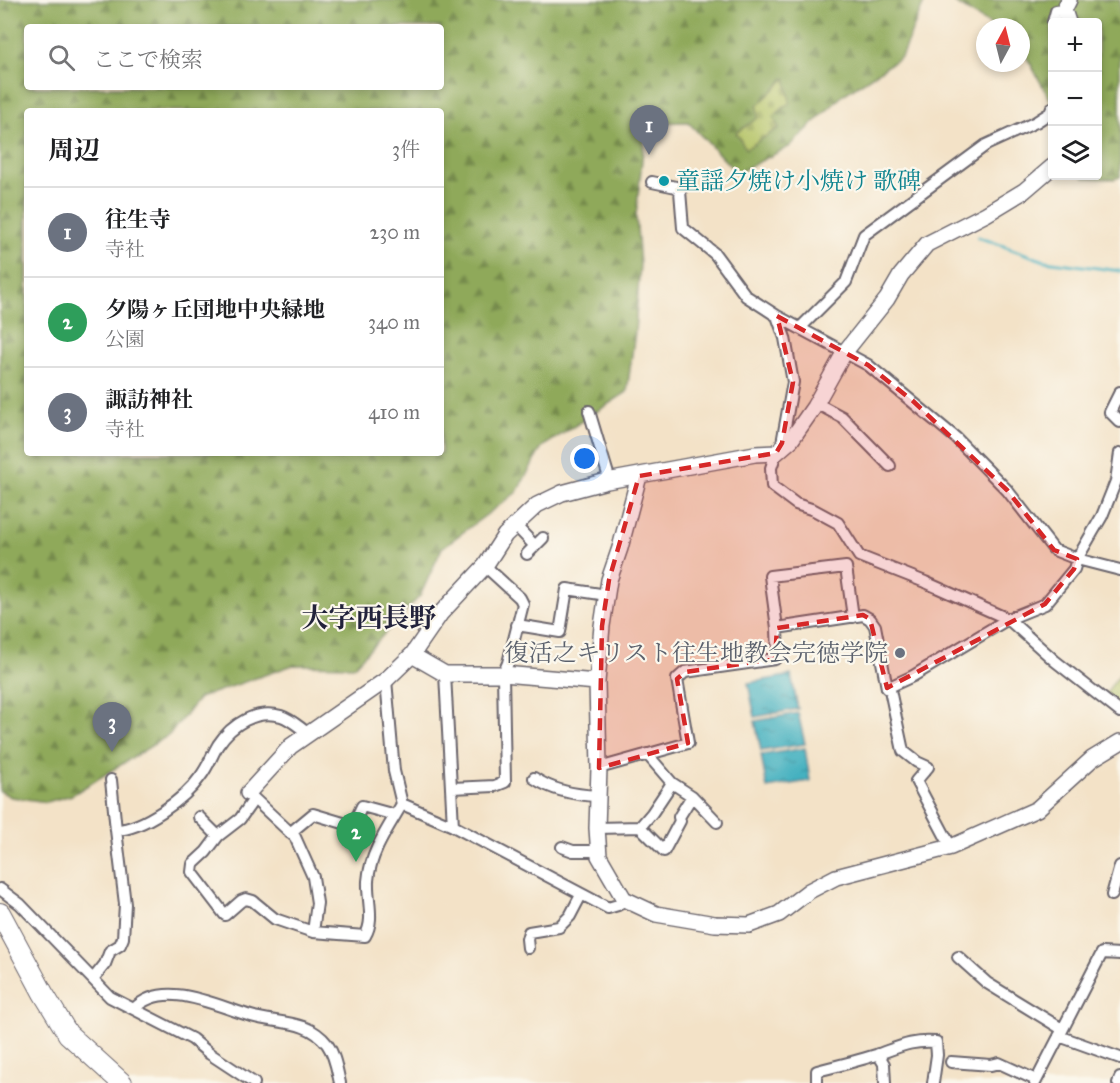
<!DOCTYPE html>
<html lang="ja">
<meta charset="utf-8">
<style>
:root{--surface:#fff;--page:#f2f2f2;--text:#202124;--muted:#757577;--line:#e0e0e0;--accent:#db2777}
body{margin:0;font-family:"IM FELL Great Primer","Noto Serif JP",serif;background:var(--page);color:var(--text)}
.controls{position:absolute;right:18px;top:18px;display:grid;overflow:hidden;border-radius:6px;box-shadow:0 3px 9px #0003}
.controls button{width:54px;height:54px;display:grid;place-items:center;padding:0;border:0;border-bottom:2px solid var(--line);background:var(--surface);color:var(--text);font:30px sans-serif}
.compass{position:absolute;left:976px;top:18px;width:54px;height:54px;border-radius:50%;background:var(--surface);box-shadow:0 3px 9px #0003;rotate:7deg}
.you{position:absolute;left:585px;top:459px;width:21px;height:21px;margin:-15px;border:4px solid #fff;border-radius:50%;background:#1a73e8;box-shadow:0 0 0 9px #1a73e833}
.badge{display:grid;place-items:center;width:39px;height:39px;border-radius:50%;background:var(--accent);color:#fff;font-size:20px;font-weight:700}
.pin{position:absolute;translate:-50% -50px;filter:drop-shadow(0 2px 3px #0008)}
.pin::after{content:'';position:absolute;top:32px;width:21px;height:18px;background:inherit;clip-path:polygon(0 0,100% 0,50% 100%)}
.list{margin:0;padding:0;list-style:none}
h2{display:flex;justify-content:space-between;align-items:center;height:78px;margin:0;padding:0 24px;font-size:26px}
h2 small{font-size:20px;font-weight:400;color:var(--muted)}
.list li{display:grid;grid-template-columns:39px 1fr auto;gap:18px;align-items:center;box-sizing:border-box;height:90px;padding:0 24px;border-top:2px solid var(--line)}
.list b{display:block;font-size:22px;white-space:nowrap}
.list p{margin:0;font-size:20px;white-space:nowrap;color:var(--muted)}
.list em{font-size:20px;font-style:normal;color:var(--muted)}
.icon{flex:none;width:33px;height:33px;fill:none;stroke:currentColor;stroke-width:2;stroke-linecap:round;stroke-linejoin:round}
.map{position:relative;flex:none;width:1120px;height:1083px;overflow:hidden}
.search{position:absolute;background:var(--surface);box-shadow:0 3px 9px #0003;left:24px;top:24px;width:420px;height:66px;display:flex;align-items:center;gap:15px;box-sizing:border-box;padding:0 21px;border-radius:6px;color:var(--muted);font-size:22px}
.panel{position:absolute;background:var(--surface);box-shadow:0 3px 9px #0003;left:24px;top:108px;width:420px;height:348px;border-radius:6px}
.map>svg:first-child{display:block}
.forest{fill:url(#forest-firs);stroke:#58664a;stroke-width:1.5;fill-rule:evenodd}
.cemetery{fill:url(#cemetery-stones);stroke:#6b7250;stroke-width:1.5}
.park{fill:url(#park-dots);stroke:#6b7250;stroke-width:1.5}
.water{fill:url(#water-ripples);stroke:#336a7e;stroke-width:1.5}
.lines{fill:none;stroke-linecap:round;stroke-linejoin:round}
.stream{stroke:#44b1c0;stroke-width:3}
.street-casing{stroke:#6b656c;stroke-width:14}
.secondary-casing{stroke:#6b656c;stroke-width:18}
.highway-casing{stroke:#6b656c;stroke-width:22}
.street{stroke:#fff;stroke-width:10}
.secondary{stroke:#fff;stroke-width:15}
.highway{stroke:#fff;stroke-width:20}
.marked{fill:#d62828;fill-opacity:0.2;stroke:#d62828;stroke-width:4.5;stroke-dasharray:12 8;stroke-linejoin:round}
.culture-dot{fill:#0f9aa8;stroke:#fbf7ec;stroke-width:2}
.worship-dot{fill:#6b7280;stroke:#fbf7ec;stroke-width:2}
.labels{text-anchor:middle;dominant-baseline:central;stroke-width:4.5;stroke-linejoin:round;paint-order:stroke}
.culture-label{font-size:24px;fill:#0d838f;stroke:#fbf7ec;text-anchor:start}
.worship-label{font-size:24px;fill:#5b616d;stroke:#fbf7ec;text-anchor:end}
.quarter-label{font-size:27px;font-weight:bold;fill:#22223b;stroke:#fbf7ec}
</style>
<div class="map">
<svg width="1120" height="1083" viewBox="0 0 1120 1083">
<defs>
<pattern id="forest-firs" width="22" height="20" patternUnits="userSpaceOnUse" patternTransform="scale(1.5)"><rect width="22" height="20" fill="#8fa95a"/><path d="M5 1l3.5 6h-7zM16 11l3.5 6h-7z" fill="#74894c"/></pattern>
<pattern id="cemetery-stones" width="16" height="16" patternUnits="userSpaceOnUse" patternTransform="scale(1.5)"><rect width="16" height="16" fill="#b4c365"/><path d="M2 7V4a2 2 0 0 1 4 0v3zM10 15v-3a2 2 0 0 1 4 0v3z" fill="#9aa759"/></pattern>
<pattern id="park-dots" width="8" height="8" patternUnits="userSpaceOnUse" patternTransform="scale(1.5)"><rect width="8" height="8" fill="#b4c365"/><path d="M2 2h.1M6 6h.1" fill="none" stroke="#9aa759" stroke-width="1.8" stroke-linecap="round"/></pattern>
<pattern id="water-ripples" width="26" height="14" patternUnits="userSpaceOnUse" patternTransform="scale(1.5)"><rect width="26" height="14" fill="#44b1c0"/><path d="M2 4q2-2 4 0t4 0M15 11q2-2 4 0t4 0" fill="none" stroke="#38909d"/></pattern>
</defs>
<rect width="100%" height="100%" fill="#fbf7ec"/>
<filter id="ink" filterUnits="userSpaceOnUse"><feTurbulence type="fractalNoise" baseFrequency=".0167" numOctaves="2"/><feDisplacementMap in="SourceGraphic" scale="12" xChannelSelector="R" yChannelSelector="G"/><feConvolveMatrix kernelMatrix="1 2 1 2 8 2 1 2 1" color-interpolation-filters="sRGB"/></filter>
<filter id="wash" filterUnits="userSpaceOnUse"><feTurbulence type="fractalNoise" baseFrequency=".008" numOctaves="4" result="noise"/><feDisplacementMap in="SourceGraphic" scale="24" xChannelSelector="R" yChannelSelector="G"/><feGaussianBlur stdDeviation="1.35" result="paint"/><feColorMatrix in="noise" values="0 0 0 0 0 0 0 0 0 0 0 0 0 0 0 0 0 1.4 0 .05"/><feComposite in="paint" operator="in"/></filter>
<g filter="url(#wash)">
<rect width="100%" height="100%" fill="#f3e2c7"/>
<path class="forest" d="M0,0H925L901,57L843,95L789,147L737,173L688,122L646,123L636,216L640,264L635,332L627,392L542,447L517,492L442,548L420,596L354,666L293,665L199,698L169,735L72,795L47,802L11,797L0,791ZM27,27H441V87H27ZM27,111H441V453H27Z
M950,0H1120V177L1114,179L1084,178L1083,176H1098V22H1052V103L1021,47V27H994Z"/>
<path class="cemetery" d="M786,78L790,102L773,117L779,128L746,149L736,133L758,118L757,106Z"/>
<path class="park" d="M1120,673V707L1104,696Z"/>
<path class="water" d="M791,675L798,709L755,717L748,683Z
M798,713L805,744L761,751L755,721Z
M805,748L810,781L767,788L761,755Z"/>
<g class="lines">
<path class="stream" d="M978,237L1045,261L1120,271"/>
</g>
</g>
<g filter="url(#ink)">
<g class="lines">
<defs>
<path id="street" d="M1053,22L1056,11L1064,10
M652,182L676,187L680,191L683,228L715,254L746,296L777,316L868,365L956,438L1007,490L1054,550L1077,559L1120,570
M777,316L785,338L793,382L782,443L776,453L771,468L772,486L796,504L814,510L838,523L859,556L925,582L1008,619L1055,661L1120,712
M800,328L846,282L864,235L986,145L1036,122L1050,113L1052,108
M1120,392L1110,412L1120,422
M816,403L842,417L890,466
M589,411L610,481
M515,525L535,546
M527,554L543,538
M517,625L560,632L567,589L607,595
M777,628L770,576L846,567L853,617
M445,674L453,826
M887,688L913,676L1008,619L1045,604L1074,569L1077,559L1102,516L1116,481L1120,453
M599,768L688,743L677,679L685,672L775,659L778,655L777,628L863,615L870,619L875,626L887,688L890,690L903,751L917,762L928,767L916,781L951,847
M534,778C553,791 575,795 598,796
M111,780L116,830
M672,783L692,796L717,822
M452,788L495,786L505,782L503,674L508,663L523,604L520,598L485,566
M248,793L295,837L313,877L317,903L313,932L365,936C375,920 367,900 368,881C370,853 388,828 402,804L394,771L386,680
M254,799L240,819L218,836L206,852L193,864L192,872L225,915L241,901L246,899L253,901L275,919L313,932
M402,804L453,826L608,908L618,905L624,899
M199,817L218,836
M640,827L664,851L680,821L679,817L692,796
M597,828L640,827L652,813L672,783L647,754
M290,833L313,814L350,825L355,821L362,806L395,815
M562,847L573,851H599
M0,889L20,904L110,997L192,1039L210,1054L254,1083
M1112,895L1120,866
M528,948L527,939L529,932L559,927L570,916L581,895
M958,957L987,983L1062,1029
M93,979L105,964L110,951L120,945L123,938L125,904L116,830C143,829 185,799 200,777C208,767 212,755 218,745C232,724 256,709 281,716C291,719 300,728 309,734
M134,1009C164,978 216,1006 251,1016C277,1024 308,1019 327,1044C335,1055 337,1070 340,1083
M1059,1036L1120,1058
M878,1054L884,1064L885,1083
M951,1062L991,1065L999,1063L1036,1080
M817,1083V1071C837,1066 857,1061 876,1055C899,1047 911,1040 936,1042L937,1055L933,1083
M1035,1083L1102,953L1120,954
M1118,1083L1120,1078"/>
<path id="secondary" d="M1068,22L1064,10L1069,0
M639,476L620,548L609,580L602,626L597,682L599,768L597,828L599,856L624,899L656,914L715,924L749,925L779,914L809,891L836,877L951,847L1037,809L1092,759L1120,742
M412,655L445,674H503L597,682
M248,793L291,746L386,680L412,655L441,613L485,566L505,535L537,505L562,493L607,481L755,454L776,453L791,440L814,407L844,353L887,299L901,275L927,244L986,214L1024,191L1052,167"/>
<path id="highway" d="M0,913L43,993L68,1034L122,1083"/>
</defs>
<use href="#street" class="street-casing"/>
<use href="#secondary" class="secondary-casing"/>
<use href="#highway" class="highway-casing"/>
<use href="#street" class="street"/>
<use href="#secondary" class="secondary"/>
<use href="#highway" class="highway"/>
</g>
</g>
<path class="marked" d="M777,316L868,365L913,401L1007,490L1054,550L1077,559L1074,569L1045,604L887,688L870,619L863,615L777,628L775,659L685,672L677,679L688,743L599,768L602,626L609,580L639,476L776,453L782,443L793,382Z"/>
<circle class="culture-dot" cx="664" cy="181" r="6"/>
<circle class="worship-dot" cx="900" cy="653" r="6"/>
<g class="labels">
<g class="culture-label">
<text x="676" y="181">童謡夕焼け小焼け 歌碑</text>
</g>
<g class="worship-label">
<text x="888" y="653">復活之キリスト往生地教会完徳学院</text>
</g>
<g class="quarter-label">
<text x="369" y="617">大字西長野</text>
</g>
</g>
</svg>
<div class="controls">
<button>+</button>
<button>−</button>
<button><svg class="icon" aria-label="layers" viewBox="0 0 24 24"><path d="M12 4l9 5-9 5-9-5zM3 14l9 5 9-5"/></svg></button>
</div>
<svg class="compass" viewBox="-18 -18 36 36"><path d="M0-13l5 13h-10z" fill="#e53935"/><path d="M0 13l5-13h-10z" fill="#757577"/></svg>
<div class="you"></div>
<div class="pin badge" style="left:649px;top:155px;background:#6b7280">1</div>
<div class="pin badge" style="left:356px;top:862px;background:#2e9e5b">2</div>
<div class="pin badge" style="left:112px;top:752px;background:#6b7280">3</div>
<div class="search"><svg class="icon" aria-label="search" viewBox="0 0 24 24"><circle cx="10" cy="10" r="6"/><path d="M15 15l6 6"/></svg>ここで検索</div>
<section class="panel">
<h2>周辺<small>3件</small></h2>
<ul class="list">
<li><span class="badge" style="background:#6b7280">1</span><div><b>往生寺</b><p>寺社</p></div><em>230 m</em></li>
<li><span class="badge" style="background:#2e9e5b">2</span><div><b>夕陽ヶ丘団地中央緑地</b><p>公園</p></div><em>340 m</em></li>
<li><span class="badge" style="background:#6b7280">3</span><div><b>諏訪神社</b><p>寺社</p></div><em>410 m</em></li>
</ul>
</section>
</div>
